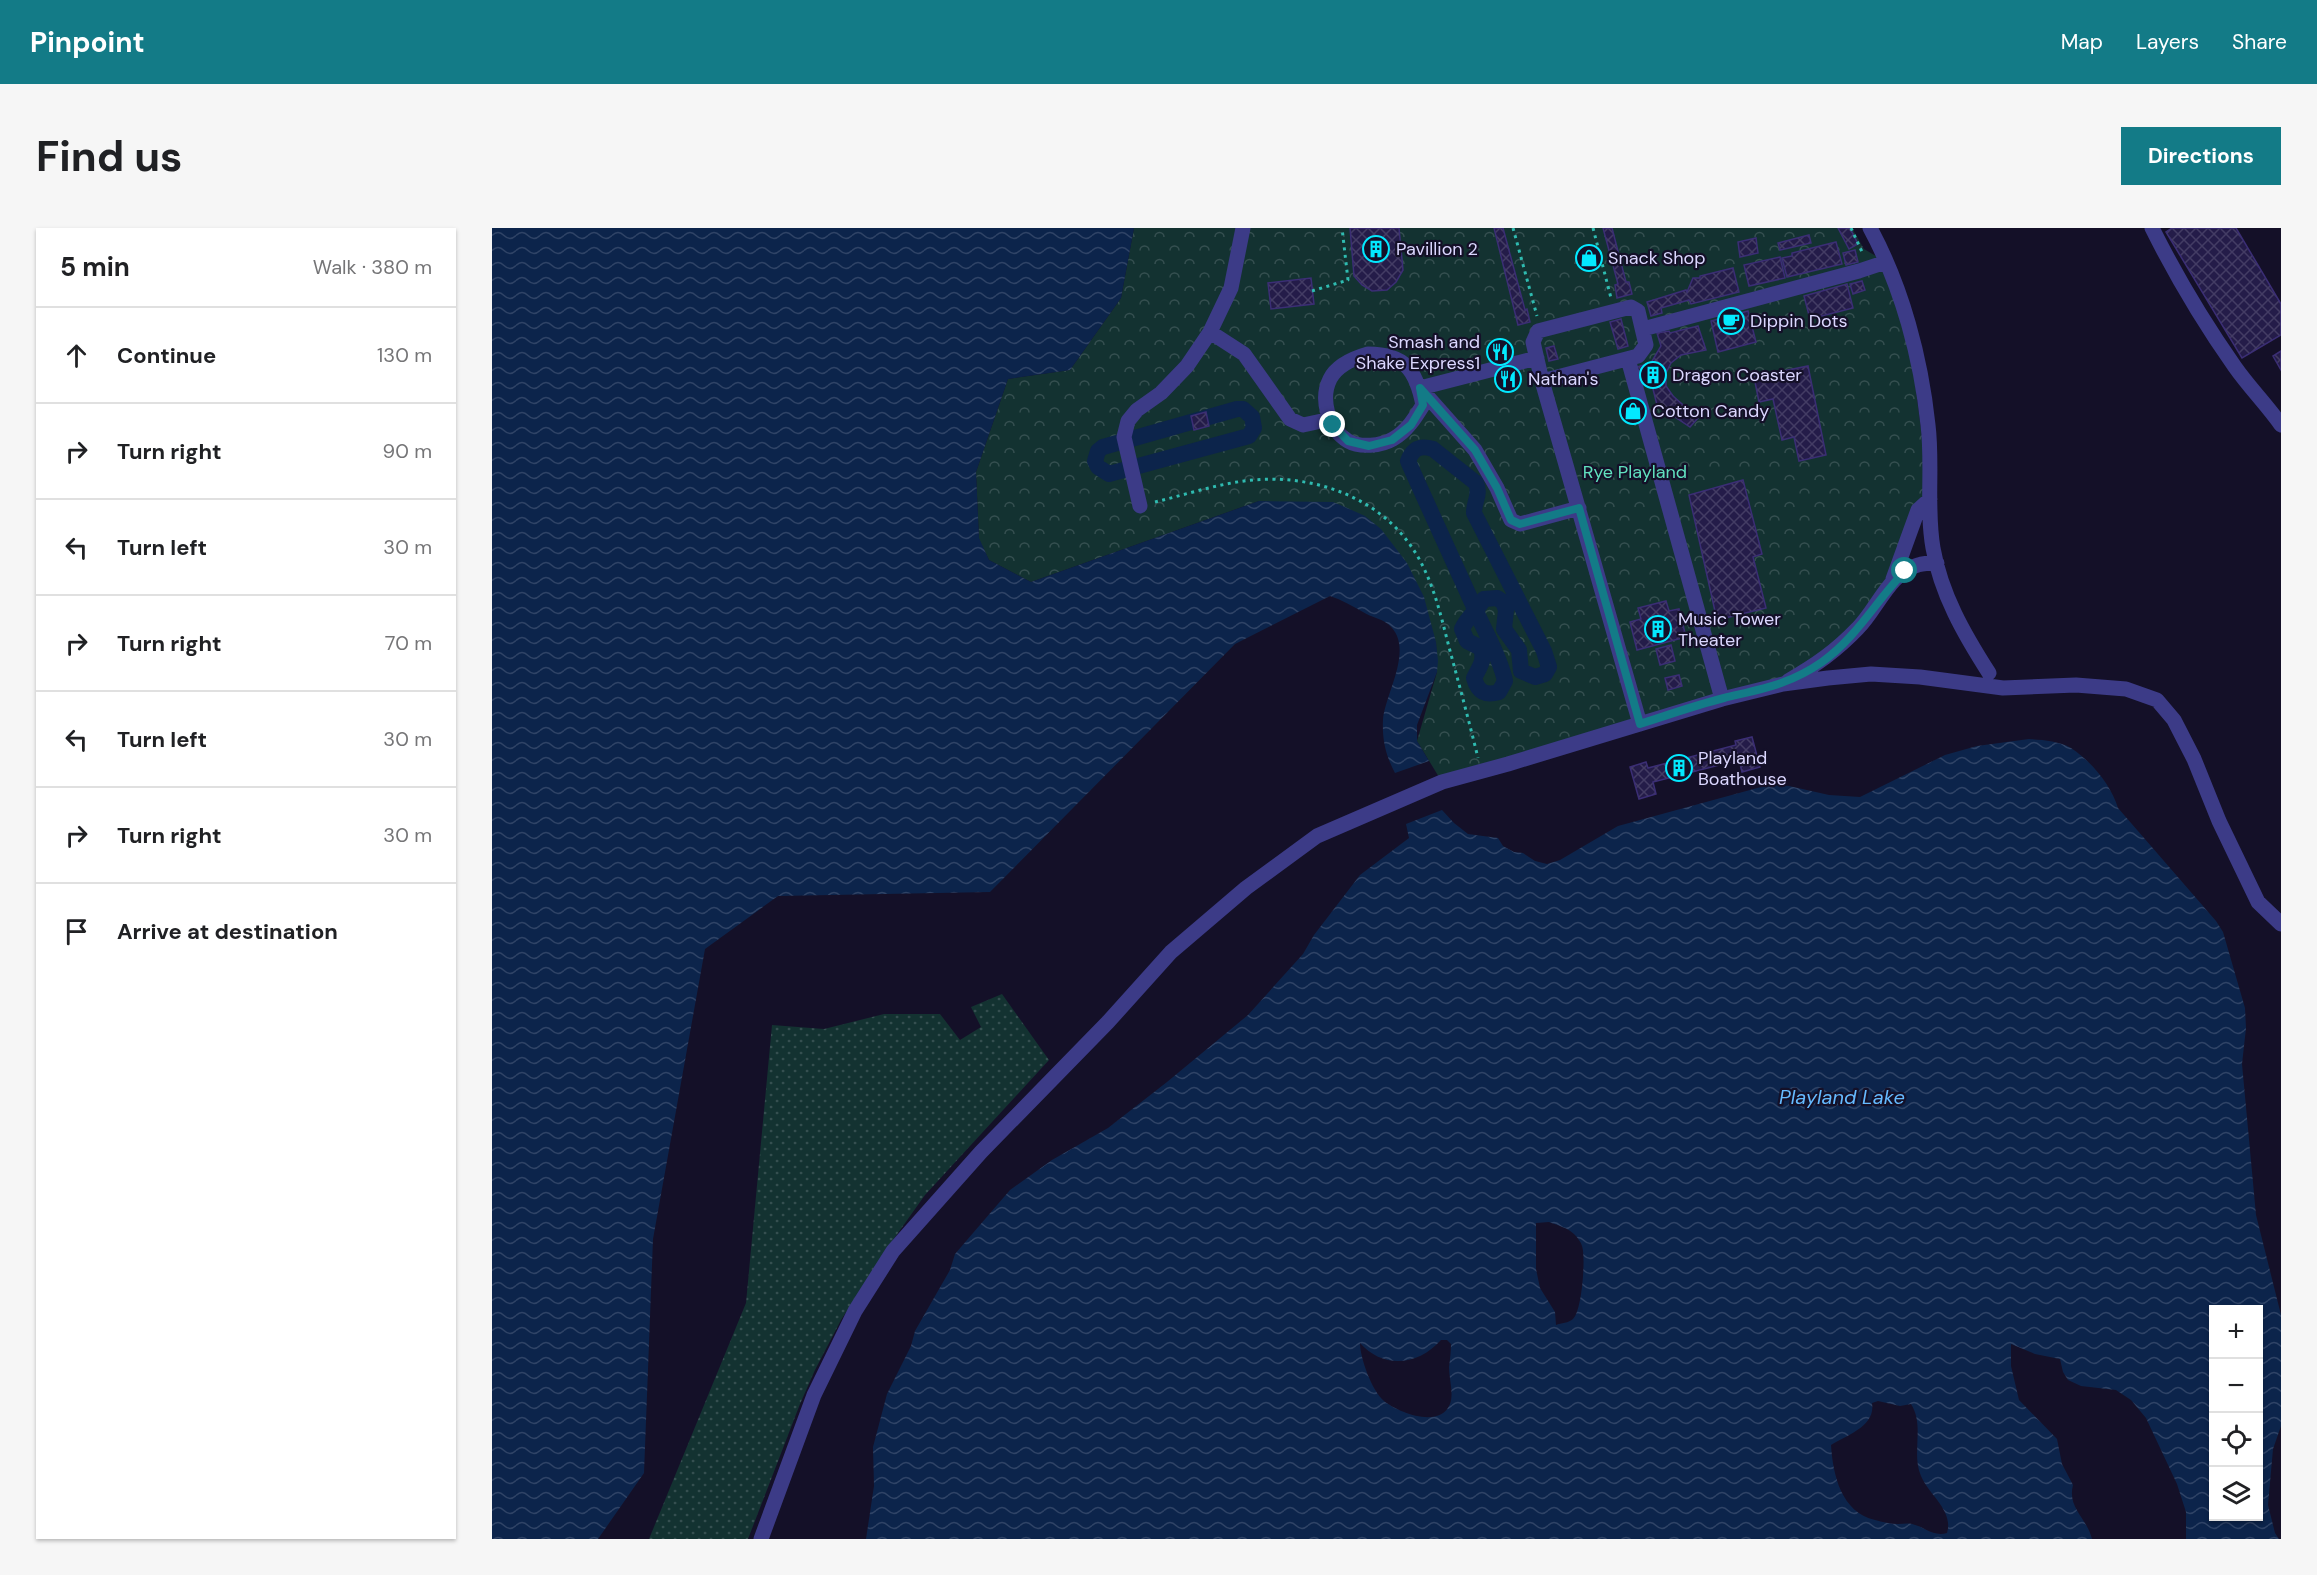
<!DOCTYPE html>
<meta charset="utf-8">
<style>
:root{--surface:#fff;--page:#f6f6f6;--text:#202124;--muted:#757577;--line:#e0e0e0;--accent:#137b87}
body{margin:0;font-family:"DM Sans",sans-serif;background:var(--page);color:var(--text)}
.controls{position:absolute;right:18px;bottom:18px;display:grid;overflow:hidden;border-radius:0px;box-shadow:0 2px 4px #0004}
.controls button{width:54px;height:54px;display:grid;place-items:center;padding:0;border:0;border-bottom:2px solid var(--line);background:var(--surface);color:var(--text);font:30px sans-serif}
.stop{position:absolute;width:18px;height:18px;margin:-14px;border:4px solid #137b87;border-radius:50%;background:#fff}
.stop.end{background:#137b87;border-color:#fff;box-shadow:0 2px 6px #0008}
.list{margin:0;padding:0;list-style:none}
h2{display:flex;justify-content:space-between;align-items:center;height:78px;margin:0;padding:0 24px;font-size:26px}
h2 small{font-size:20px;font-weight:400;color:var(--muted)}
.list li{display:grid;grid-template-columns:39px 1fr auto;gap:18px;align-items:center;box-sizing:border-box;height:96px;padding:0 24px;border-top:2px solid var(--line)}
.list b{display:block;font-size:22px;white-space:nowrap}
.list em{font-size:20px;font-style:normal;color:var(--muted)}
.icon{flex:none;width:33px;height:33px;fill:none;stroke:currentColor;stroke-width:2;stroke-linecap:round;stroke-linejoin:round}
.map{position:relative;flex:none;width:1789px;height:1311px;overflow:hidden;border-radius:0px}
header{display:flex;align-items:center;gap:36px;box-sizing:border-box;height:84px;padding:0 30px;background:var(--accent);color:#fff}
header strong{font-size:28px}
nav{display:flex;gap:33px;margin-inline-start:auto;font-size:21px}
.intro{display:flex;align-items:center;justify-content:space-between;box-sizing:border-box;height:144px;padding:0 36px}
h1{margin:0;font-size:42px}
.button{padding:15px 27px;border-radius:0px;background:var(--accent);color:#fff;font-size:21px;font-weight:700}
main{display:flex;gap:36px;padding:0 36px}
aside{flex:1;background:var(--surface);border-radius:0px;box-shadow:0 2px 4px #0004}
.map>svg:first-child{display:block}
.grass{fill:url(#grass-dots)}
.park{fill:url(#park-crowns)}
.water{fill:url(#water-waves);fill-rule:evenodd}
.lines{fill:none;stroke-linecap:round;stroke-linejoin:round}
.canal{stroke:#0c244b;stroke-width:16}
.building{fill:url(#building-cross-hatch);stroke:#3b2e75;stroke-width:1.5}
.path{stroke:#2fbbb0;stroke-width:3;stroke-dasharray:3 4.5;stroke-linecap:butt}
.minor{stroke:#3c3b87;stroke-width:15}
.route{stroke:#137b87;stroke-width:8}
.labels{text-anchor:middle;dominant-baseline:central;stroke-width:4.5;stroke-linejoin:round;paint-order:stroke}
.poi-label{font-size:18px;fill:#dbd7ff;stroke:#141028;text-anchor:start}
.park-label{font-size:18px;fill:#61e1bf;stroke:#141028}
.water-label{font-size:20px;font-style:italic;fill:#65baff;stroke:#141028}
</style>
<header>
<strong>Pinpoint</strong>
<nav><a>Map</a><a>Layers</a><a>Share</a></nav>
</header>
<div class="intro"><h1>Find us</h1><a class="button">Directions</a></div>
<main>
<aside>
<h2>5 min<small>Walk · 380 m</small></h2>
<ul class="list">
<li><svg class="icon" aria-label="ahead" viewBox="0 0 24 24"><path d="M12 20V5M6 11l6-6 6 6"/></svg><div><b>Continue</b></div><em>130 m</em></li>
<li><svg class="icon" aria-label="right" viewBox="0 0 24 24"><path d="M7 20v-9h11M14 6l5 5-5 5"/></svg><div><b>Turn right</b></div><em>90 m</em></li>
<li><svg class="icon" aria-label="left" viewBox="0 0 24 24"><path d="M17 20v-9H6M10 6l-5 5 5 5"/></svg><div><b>Turn left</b></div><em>30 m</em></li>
<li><svg class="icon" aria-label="right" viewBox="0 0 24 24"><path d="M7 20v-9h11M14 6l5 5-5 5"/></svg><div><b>Turn right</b></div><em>70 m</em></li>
<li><svg class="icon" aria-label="left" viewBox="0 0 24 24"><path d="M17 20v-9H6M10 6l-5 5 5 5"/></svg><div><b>Turn left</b></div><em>30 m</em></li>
<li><svg class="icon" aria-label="right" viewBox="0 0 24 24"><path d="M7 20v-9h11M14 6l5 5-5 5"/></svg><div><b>Turn right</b></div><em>30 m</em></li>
<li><svg class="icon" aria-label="arrive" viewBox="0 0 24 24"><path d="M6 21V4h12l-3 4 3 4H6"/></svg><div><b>Arrive at destination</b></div></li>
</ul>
</aside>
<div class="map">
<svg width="1789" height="1311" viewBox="0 0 1789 1311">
<defs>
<pattern id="grass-dots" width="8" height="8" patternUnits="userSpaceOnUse" patternTransform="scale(1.5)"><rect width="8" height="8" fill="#133231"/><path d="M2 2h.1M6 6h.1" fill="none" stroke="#354f50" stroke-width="1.8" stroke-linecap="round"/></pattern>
<pattern id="park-crowns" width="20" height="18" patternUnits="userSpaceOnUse" patternTransform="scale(1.5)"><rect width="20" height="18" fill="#133231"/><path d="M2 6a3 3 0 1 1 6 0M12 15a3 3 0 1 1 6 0" fill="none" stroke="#354f50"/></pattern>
<pattern id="water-waves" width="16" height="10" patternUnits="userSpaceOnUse" patternTransform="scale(1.5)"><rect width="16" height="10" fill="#0c244b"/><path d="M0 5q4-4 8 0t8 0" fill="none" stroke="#2f4366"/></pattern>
<pattern id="building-cross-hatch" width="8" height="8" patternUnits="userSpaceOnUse" patternTransform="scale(1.5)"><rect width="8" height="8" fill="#241c49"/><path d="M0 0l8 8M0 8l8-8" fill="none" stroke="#433c64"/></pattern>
</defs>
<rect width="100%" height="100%" fill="#141028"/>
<path class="grass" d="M510,766L557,832L433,967L396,1019L349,1092L323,1142L308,1176L256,1311H157L254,1075L280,797L332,801L392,786H448L468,812L489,799L479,779Z"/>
<path class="park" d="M642,0H1360L1372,21L1394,34L1415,93L1438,271L1384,379L1291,456L950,554L925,513L945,444L944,414L767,273L539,354L497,332L487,311L484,244L516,151L578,142L629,70Z"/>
<path class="water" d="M0,0H642L629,70L578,142L516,151L484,244L487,310L497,332L539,354L767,273L841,274L853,279L873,288L889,301L915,335L932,369L944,414L946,433L945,444L925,497V513L937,533L903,545C894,528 890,512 891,492C893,465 924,419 896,396C888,390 879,389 871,384C860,378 850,372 838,368L743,416L498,664L286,668L213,721L161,1011L152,1245L106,1311H0Z
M1537,511C1551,512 1567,513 1579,520C1600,534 1619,557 1626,580L1724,693L1731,704L1753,780L1754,800L1750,836L1764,987L1789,1087V1198L1781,1221L1776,1277L1783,1305L1787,1311H1694V1284L1685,1256L1654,1190L1639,1172L1624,1162L1589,1158L1576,1152L1571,1144L1568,1131L1543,1126L1519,1116V1138L1527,1172L1565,1211L1570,1236L1581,1257C1575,1280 1595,1290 1600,1311H374L382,1258L381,1219L395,1166L419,1118L423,1103L458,1042L463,1026L518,962L560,932L616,900L675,854L756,787L811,726L822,707L868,647L917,610L914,596L950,582L962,595L976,606L1006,610L1011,618L1022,624L1031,625L1043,633L1055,636L1068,632L1126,598L1280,556L1297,558L1337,567L1368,569L1453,527L1485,518ZM1057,994C1065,997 1076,1000 1082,1006C1085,1009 1089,1014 1090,1018C1094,1029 1090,1083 1081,1091C1077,1095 1069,1095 1064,1097L1063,1084L1048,1060L1044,1041V995ZM1722,1082H1766V1288H1722ZM949,1112H955L959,1116C959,1124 958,1131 957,1139C957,1151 962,1165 958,1176C948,1201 907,1185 892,1173C880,1163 868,1130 868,1115C891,1141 926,1138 949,1112ZM1386,1173L1408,1178L1419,1176C1433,1198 1419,1225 1429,1248C1437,1267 1462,1283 1455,1305C1441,1309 1433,1299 1420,1296C1416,1295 1411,1296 1406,1296C1399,1296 1390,1294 1383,1292C1349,1284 1341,1247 1339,1217C1355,1207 1384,1198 1380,1175Z"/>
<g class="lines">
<path class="canal" d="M745,181H751L760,189L762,200L757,208L617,246L606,239L603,233L606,223L611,219Z
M1052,423L1057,439L1053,446L1043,449L1029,443L1027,422L1012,401L1014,382L1011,374L1005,370L992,371C985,383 975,389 970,401L975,413L989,420C993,433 988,438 982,450C986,464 993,468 1007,464L1013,453C1008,429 993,404 983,381C961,332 938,283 916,233C921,220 928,217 941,221L984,255C989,266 982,273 982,285L1052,423"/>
</g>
<path class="building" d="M858,0H907L911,42L904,54L895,62L880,63L870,57L862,48Z
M1002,0H1011L1033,82L1035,81L1038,94L1026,97Z
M1111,0H1120L1134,54H1137L1140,66L1125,70L1123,57L1126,56Z
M1346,0H1358L1366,16L1357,21Z
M1680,0H1744L1789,76V107L1750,130L1674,4Z
M1317,7L1319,15L1288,22L1286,15Z
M1264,10L1266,25L1248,29L1246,14Z
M1344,14L1350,36L1295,49L1290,30L1300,28V25Z
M1101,19L1106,37L1093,41L1088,23Z
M1363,22L1366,34L1354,37L1351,25Z
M1288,29L1293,50L1257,58L1252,37Z
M1241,40L1247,64L1199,76L1197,72L1169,80L1170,85L1159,88L1155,74L1194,62L1195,64L1201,50H1208V48Z
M819,50L822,76L779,81L776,55Z
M1370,53L1373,62L1361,66L1358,56Z
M1355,56L1361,80L1318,91L1312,68Z
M1256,83L1264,114L1226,124L1219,93Z
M1129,91L1136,118L1126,121L1118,94Z
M1206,98L1214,122L1189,127L1179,135L1174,145V158L1181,168L1206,190L1198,199L1165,177L1158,149L1149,151L1145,139L1159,135L1169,118L1165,105L1177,103L1178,105Z
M1062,118L1066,131L1057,133L1054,120Z
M1789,123V142L1781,128Z
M1316,138L1334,227L1307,233L1302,209L1290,212L1281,171L1267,174L1262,149Z
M714,184L717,198L702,202L699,188Z
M1251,252L1270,326L1261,329L1274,380L1225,392L1197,267Z
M1174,373L1177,383L1187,381L1194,409L1145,422L1138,394L1149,391L1146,380Z
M1179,417L1183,433L1168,437L1164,421Z
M1187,447L1190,458L1176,462L1173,450Z
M1260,509L1268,539L1250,544L1247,532L1161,554L1164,566L1147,571L1138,539L1154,534L1156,540L1244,517L1243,513Z"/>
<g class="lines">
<path class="path" d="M1021,0L1045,88
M1101,0L1119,70
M1359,0L1371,26
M820,63L856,52L850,0
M663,274C692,267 722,257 752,253C818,244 891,268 926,329C942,357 949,388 957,419C967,456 977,493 986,530"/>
<path class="minor" d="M1378,0C1410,59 1429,130 1436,197C1441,237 1434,280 1441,320C1449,366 1472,406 1497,445
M1660,0C1684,48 1712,95 1743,139C1757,159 1775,177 1789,197
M1139,79L1146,83L1154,117L1146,128L1050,153L1041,114L1046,103Z
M1151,101L1367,43L1394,34
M718,104L752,126L798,191L811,197L839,191
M876,126C913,126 924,142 931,177C923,190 915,203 901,211C889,218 868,220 856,213C836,201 828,171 838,151C845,137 862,130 876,126Z
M1045,130L928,160L983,222L1005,260L1019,292L1028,296L1087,280
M1136,131L1230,471
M1050,153L1148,496
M648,278L632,209L636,193L645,182L669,165L695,138L718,104L739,60L751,0
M1401,351L1426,282L1438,271
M1296,453C1324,437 1344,423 1366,400C1385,381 1398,344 1426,337C1432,335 1439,335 1445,335
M269,1311L322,1167L363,1083L401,1023L489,924L616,794L679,724L754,660L825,608L950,554L1016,536L1230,471L1291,456L1336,450L1379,446L1428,449L1511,460L1584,457L1634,461L1665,472L1682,492L1702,531L1727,593L1766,674L1789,696"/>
</g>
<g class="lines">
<path class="route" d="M841,197L856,213L877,218L900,212L919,197L931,177L928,160L983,222L1005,260L1019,292L1028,296L1087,280L1148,496C1176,487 1204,477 1232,470C1269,461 1297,457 1330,434C1364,410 1384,373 1413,343"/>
</g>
<defs>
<symbol id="building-ring" viewBox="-11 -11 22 22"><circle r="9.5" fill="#141028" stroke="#03e9ff" stroke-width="1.5"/><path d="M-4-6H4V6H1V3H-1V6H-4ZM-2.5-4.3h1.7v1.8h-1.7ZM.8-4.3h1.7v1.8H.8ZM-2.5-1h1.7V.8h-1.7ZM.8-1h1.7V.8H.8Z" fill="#03e9ff"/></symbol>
<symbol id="shop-ring" viewBox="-11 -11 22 22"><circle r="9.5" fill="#141028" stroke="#03e9ff" stroke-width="1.5"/><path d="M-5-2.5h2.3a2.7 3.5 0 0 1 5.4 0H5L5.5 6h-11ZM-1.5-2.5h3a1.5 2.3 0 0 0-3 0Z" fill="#03e9ff"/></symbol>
<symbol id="cafe-ring" viewBox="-11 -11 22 22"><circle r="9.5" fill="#141028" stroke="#03e9ff" stroke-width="1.5"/><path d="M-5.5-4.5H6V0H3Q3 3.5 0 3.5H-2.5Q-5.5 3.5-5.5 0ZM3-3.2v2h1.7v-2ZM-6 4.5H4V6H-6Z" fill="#03e9ff"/></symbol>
<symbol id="restaurant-ring" viewBox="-11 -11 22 22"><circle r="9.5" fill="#141028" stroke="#03e9ff" stroke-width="1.5"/><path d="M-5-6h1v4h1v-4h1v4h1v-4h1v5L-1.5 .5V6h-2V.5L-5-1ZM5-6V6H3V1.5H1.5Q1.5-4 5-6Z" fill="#03e9ff"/></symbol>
</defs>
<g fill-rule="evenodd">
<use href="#building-ring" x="869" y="6" width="30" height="30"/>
<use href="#shop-ring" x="1082" y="15" width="30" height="30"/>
<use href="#cafe-ring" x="1224" y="78" width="30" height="30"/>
<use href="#restaurant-ring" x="993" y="109" width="30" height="30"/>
<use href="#building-ring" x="1146" y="132" width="30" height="30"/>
<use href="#restaurant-ring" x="1001" y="136" width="30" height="30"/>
<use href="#shop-ring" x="1126" y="168" width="30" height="30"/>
<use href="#building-ring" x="1151" y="386" width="30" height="30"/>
<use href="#building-ring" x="1172" y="525" width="30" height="30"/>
</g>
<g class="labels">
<g class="poi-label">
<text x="904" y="21">Pavillion 2</text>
<text x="1116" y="30">Snack Shop</text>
<text x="1258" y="93">Dippin Dots</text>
<text x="988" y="114" text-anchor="end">Smash and<tspan x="988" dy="21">Shake Express1</tspan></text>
<text x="1180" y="147">Dragon Coaster</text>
<text x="1036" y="151">Nathan's</text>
<text x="1160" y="183">Cotton Candy</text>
<text x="1186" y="391">Music Tower<tspan x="1186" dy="21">Theater</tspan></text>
<text x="1206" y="530">Playland<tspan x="1206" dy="21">Boathouse</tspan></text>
</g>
<g class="park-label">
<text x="1143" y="244">Rye Playland</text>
</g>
<g class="water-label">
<text x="1350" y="869">Playland Lake</text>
</g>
</g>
</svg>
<div class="controls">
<button>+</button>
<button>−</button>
<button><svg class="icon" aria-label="locate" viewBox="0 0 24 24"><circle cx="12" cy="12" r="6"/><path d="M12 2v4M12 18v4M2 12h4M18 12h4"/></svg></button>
<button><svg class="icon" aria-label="layers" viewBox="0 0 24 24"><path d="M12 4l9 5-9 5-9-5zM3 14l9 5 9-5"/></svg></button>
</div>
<div class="stop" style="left:1413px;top:343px"></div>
<div class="stop end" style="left:841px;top:197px"></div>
</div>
</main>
